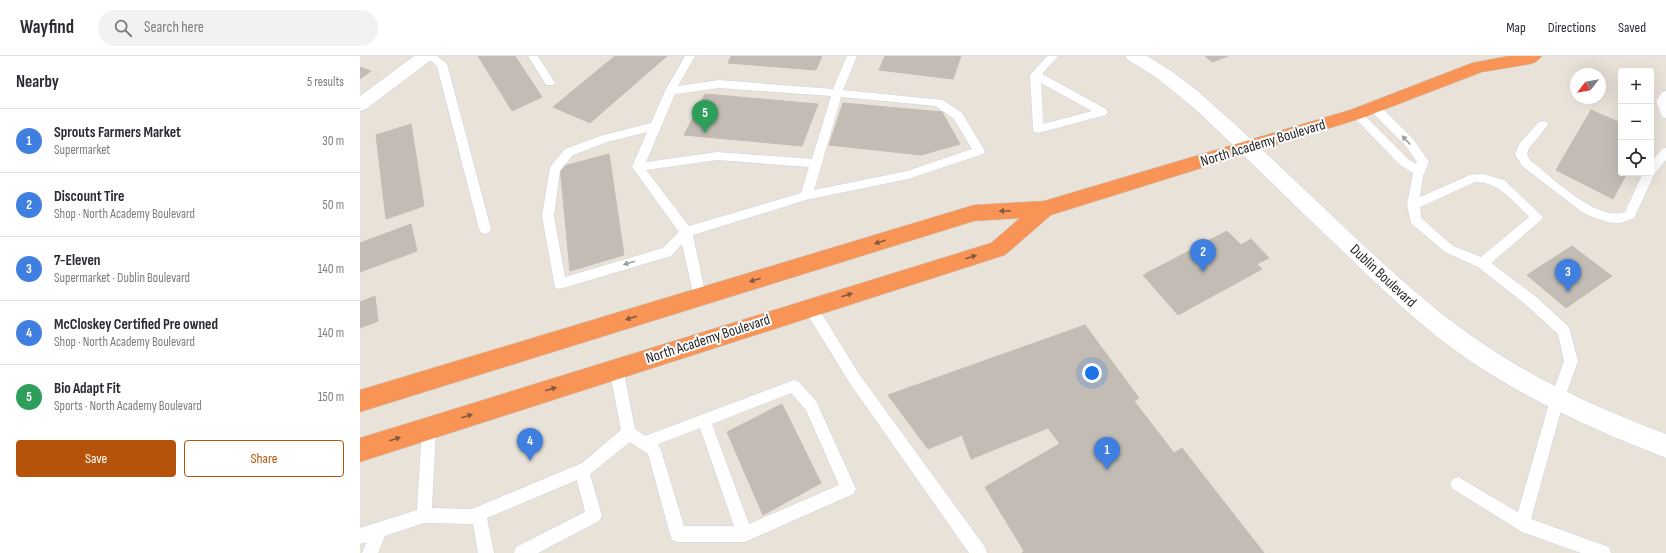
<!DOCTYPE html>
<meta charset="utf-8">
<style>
:root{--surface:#fff;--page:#f2f2f3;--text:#2b2b33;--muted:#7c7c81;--line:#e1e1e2;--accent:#b45309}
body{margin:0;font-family:"Sofia Sans Condensed",sans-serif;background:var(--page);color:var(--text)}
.controls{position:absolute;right:12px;top:12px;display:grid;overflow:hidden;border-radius:4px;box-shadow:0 4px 16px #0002}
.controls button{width:36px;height:36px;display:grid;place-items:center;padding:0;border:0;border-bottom:1px solid var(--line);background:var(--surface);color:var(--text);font:20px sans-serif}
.compass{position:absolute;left:1210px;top:12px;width:36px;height:36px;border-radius:50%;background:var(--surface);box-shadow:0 4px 16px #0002;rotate:239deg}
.you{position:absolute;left:732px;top:317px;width:14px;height:14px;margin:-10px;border:3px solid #fff;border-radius:50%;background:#1a73e8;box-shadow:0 0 0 6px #1a73e833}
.badge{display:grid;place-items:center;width:26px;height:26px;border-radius:50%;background:var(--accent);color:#fff;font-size:13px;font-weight:700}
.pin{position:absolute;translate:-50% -33px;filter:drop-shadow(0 1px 2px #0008)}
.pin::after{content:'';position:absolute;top:21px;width:14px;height:12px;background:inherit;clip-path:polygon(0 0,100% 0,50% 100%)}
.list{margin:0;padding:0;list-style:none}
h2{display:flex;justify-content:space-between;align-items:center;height:52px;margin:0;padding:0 16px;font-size:17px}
h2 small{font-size:13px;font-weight:400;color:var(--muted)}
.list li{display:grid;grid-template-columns:26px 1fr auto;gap:12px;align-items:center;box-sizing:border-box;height:64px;padding:0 16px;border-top:1px solid var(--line)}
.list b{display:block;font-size:15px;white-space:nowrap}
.list p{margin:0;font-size:13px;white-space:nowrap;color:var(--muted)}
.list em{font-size:13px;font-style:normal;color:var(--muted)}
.actions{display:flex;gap:8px;padding:12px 16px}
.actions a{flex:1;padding:9px 0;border:1px solid var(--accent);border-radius:4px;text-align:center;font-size:14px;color:var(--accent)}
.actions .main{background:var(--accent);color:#fff}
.icon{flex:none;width:22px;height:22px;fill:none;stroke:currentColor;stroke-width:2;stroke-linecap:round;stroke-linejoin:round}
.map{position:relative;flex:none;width:1306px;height:497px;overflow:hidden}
header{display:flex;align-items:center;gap:24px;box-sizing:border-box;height:56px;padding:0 20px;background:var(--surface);border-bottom:1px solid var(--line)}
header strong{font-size:19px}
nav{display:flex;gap:22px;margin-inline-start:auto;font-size:14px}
.search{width:280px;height:36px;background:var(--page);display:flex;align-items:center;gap:10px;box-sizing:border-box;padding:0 14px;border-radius:22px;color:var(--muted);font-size:15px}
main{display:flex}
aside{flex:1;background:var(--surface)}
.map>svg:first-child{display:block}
.building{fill:#c2bcb5;stroke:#c4bdb3}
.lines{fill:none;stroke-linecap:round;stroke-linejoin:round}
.lane-casing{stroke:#ced2e0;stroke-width:1}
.street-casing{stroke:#ced2e0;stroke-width:1}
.secondary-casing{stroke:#ced2e0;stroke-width:1}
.highway-casing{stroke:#c3c3c3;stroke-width:1}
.lane{fill:#fff;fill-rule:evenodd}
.street{fill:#fff;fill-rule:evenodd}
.secondary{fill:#fff;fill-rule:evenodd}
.highway{fill:#f89556;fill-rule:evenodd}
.oneway{fill:#9e9e9e}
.oneway2{fill:#85583c}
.labels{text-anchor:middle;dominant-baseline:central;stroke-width:4;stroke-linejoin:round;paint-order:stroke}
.street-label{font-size:15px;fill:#272727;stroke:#fff}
</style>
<header>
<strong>Wayfind</strong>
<div class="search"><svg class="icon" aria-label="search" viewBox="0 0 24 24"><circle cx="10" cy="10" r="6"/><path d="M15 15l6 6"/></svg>Search here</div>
<nav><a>Map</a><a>Directions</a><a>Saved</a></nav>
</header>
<main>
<aside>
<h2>Nearby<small>5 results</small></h2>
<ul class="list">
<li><span class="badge" style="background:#3f7fe0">1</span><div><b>Sprouts Farmers Market</b><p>Supermarket</p></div><em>30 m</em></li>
<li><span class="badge" style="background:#3f7fe0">2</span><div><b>Discount Tire</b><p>Shop · North Academy Boulevard</p></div><em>50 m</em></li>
<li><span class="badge" style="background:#3f7fe0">3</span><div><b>7-Eleven</b><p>Supermarket · Dublin Boulevard</p></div><em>140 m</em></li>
<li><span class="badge" style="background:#3f7fe0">4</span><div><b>McCloskey Certified Pre owned</b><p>Shop · North Academy Boulevard</p></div><em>140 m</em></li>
<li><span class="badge" style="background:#2e9e5b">5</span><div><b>Bio Adapt Fit</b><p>Sports · North Academy Boulevard</p></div><em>150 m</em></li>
</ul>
<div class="actions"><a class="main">Save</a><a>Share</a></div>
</aside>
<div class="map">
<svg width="1306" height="497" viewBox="0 0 1306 497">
<rect width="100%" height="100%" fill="#e9e2d9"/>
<path class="building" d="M118,0H155L182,41L152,55Z
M255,0H307L230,67L193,51Z
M371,0H462L456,14L368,7Z
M525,0H601L593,23L519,14Z
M845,0H868L852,6Z
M0,11L11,15L0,23Z
M345,38L458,48L442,90L324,79Z
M483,47L582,56L600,88L561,99L469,89Z
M1231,54L1261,67V117H1267L1253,143L1196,114Z
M51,68L64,150L26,163L16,79Z
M249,98L264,199L210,215L200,111Z
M51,168L57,195L0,216V187Z
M867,175L881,189L891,183L909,202L897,208L902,213L818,259L783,219Z
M1212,190L1252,220L1206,252L1167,219Z
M15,240L18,265L0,272V246Z
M725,269L779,342L700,388L688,372L611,403L602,379L568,393L528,339Z
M774,345L814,397L822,392L904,497H662L664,495L625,431Z
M422,348L461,427L403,459L367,376Z"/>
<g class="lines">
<defs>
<path id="lane" d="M65,0H77L87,8L131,173L129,176L125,178L121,176L119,173L77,10Z
M168,0H178L195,27L194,29H186Z
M325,0H335L318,30L359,24L473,33L487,0H497L483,34L583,44L602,57L625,95L623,98L548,123L446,144L333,179L346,241L345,245L340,246L335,245L334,241L322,188L311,200L200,233L195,232L182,160L190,111L205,93L240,80L291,67L305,35ZM359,32L471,40L452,103L357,96L286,106L315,38ZM481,41L576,50L594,63L612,93L547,115L454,134ZM287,76L272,111L319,176L303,192L205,221L194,160L200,115L213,99L247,86ZM357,104L449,111L441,137L329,170L286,114Z
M687,0H698L682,18L746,53L747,56L746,59L678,77L674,76L673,73L670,19ZM681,27L732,55L683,68Z
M1306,35V62L1302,61L1296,45L1302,36Z
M1014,47L1018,48L1054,84L1069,106L1063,120L1060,141L1110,119L1123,118L1144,124L1183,161L1181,164L1131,207L1175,240L1209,271L1218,305L1204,344L1171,463L1249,491L1251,497H1221L1162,476L1093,433L1090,428L1093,423L1098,421L1158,456L1190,344L1204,305L1198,278L1165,248L1118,211L1085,196L1051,167L1047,149L1053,117L1040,109L991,58L992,55H1000L1048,103L1056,108L1057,106L1046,90L1010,54L1009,51L1010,48ZM1115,126C1139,126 1153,145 1169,161L1121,201L1093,190L1061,162L1060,151Z
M1183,65L1187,66L1188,69L1169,92L1167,98L1170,104C1192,121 1236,166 1265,156L1283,117H1291V106L1302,93L1306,92V104L1295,117L1274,162L1261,167H1251L1232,161L1222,156L1162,110L1155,98L1160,87L1179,66Z
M450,246L455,247L499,318L625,491L627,497H609L489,326L443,251L445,247Z
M256,306L261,308L263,312L275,373L285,380L434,324L439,326L456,345L496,433L493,438L385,486H318L312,484L310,478L288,398L270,386L230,418L242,460L239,465L178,497H154L156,491L225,456L217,424L127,462L134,497H118L113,468L64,467L25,480L18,497H2L7,486L0,488V472L57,454L62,372L64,367L69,365L74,367L76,372L72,452L112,453L222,407L261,374L249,312L251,308ZM431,337L446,354L479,429L389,468L352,368ZM340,372L374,470H324L301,394L298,388Z"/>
<path id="street" d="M54,0H74L71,4L6,53L0,55V40Z"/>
<path id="secondary" d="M765,0H787L808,13L834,32C893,83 948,138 1005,191C1042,225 1080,259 1122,287C1179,326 1242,354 1306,378V402C1237,375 1167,344 1106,302C1063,272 1026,237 989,201C937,152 886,101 834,52L796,21L768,4Z"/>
<path id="highway" d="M1149,0H1182L1176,6L1170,8L1122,16L1002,62L691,159L645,199L0,406V382L631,187L660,162L614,165L0,356V334L614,149L684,145L990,54L1112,7Z"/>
</defs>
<use href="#lane" class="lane-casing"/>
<use href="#street" class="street-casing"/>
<use href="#secondary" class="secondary-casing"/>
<use href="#highway" class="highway-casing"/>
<use href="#lane" class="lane"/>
<use href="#street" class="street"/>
<use href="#secondary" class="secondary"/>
<use href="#highway" class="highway"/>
</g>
<defs><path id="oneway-solid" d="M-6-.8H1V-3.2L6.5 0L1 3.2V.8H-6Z"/></defs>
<g class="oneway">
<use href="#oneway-solid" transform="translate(1046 84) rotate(-133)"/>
<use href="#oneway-solid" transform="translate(269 207) rotate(164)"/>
</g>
<g class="oneway2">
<use href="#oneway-solid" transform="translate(645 155) rotate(177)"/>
<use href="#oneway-solid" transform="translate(520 186) rotate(163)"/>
<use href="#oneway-solid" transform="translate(611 201) rotate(-17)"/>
<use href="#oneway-solid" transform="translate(395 224) rotate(163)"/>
<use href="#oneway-solid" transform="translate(487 239) rotate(-17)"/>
<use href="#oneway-solid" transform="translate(271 262) rotate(163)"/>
<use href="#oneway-solid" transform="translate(191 333) rotate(-18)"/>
<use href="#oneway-solid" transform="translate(107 360) rotate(-18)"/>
<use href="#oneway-solid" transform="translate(35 383) rotate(-18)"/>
</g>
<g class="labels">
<g class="street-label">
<text transform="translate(903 87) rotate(-17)">North Academy Boulevard</text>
<text transform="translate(1023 220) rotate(43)">Dublin Boulevard</text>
<text transform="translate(348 283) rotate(-18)">North Academy Boulevard</text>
</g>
</g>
</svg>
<div class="controls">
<button>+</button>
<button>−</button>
<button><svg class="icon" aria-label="locate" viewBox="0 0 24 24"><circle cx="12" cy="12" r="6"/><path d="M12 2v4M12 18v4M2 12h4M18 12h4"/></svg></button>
</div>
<svg class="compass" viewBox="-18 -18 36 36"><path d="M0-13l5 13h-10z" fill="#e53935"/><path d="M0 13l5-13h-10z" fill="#7c7c81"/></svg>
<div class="you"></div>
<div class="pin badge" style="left:747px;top:414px;background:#3f7fe0">1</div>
<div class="pin badge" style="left:843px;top:216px;background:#3f7fe0">2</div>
<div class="pin badge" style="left:1208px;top:236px;background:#3f7fe0">3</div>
<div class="pin badge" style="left:170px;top:405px;background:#3f7fe0">4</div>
<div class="pin badge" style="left:345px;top:77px;background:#2e9e5b">5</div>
</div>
</main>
